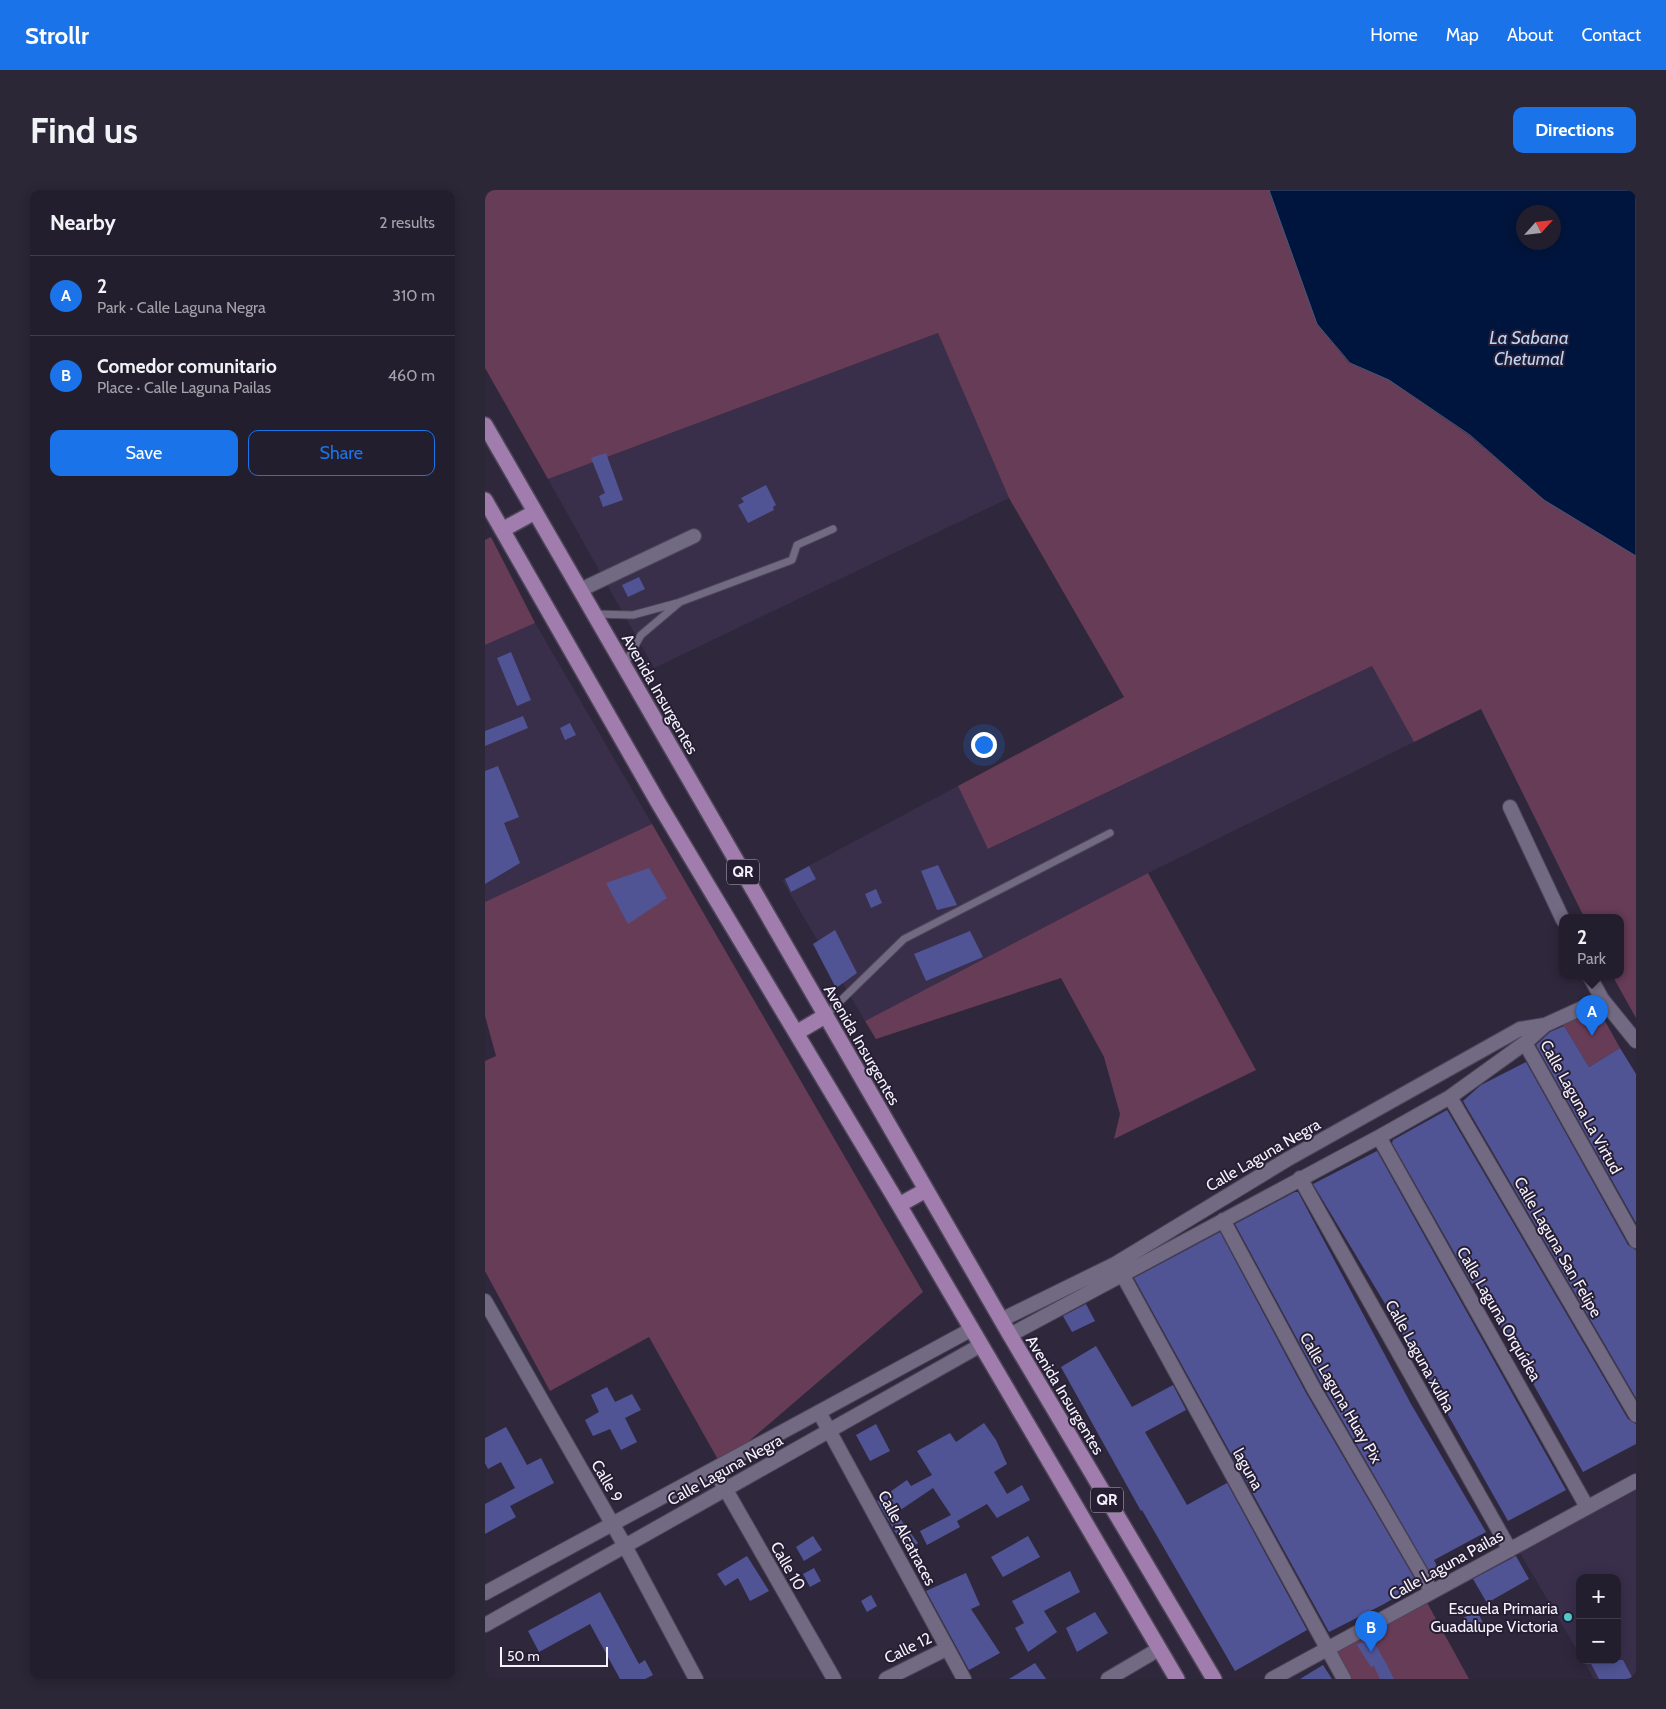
<!DOCTYPE html>
<meta charset="utf-8">
<style>
:root{--surface:#231e2e;--page:#2b2736;--text:#f1f3f6;--muted:#a3a2aa;--line:#403c4a;--accent:#1a73e8}
body{margin:0;font-family:Cabin,sans-serif;background:var(--page);color:var(--text)}
.controls{position:absolute;right:15px;bottom:15px;display:grid;overflow:hidden;border-radius:10px;box-shadow:0 2px 12px #0003}
.controls button{width:45px;height:45px;display:grid;place-items:center;padding:0;border:0;border-bottom:1px solid var(--line);background:var(--surface);color:var(--text);font:25px sans-serif}
.compass{position:absolute;left:1031px;top:15px;width:45px;height:45px;border-radius:50%;background:var(--surface);box-shadow:0 2px 12px #0003;rotate:63deg}
.scale{position:absolute;left:15px;bottom:12px;width:108px;box-sizing:border-box;padding-left:5px;border:2px solid #f5f2fd;border-top:0;font-size:14px;line-height:18px;white-space:nowrap;color:#f5f2fd;-webkit-text-stroke:4px #261e33;paint-order:stroke}
.you{position:absolute;left:498px;top:554px;width:18px;height:18px;margin:-12px;border:4px solid #fff;border-radius:50%;background:#1a73e8;box-shadow:0 0 0 8px #1a73e833}
.badge{display:grid;place-items:center;width:32px;height:32px;border-radius:50%;background:var(--accent);color:#fff;font-size:16px;font-weight:700}
.pin{position:absolute;translate:-50% -41px;filter:drop-shadow(0 1px 2px #0008)}
.pin::after{content:'';position:absolute;top:26px;width:18px;height:15px;background:inherit;clip-path:polygon(0 0,100% 0,50% 100%)}
.popup{position:absolute;left:1074px;top:724px;width:65px;height:65px;box-sizing:border-box;display:grid;place-content:center;border-radius:10px;background:var(--surface);filter:drop-shadow(0 1px 4px #0005);font-size:16px;white-space:nowrap;color:var(--muted)}
.popup b{font-size:19px;color:var(--text)}
.popup::after{content:'';position:absolute;left:50%;top:100%;margin-left:-10px;border:10px solid transparent;border-top-color:var(--surface)}
.list{margin:0;padding:0;list-style:none}
h2{display:flex;justify-content:space-between;align-items:center;height:65px;margin:0;padding:0 20px;font-size:21px}
h2 small{font-size:16px;font-weight:400;color:var(--muted)}
.list li{display:grid;grid-template-columns:32px 1fr auto;gap:15px;align-items:center;box-sizing:border-box;height:80px;padding:0 20px;border-top:1px solid var(--line)}
.list b{display:block;font-size:19px;white-space:nowrap}
.list p{margin:0;font-size:16px;white-space:nowrap;color:var(--muted)}
.list em{font-size:16px;font-style:normal;color:var(--muted)}
.actions{display:flex;gap:10px;padding:15px 20px}
.actions a{flex:1;padding:11px 0;border:1px solid var(--accent);border-radius:10px;text-align:center;font-size:18px;color:var(--accent)}
.actions .main{background:var(--accent);color:#fff}
.map{position:relative;flex:none;width:1151px;height:1489px;overflow:hidden;border-radius:10px}
header{display:flex;align-items:center;gap:30px;box-sizing:border-box;height:70px;padding:0 25px;background:var(--accent);color:#fff}
header strong{font-size:24px}
nav{display:flex;gap:28px;margin-inline-start:auto;font-size:18px}
.intro{display:flex;align-items:center;justify-content:space-between;box-sizing:border-box;height:120px;padding:0 30px}
h1{margin:0;font-size:35px}
.button{padding:12px 22px;border-radius:10px;background:var(--accent);color:#fff;font-size:18px;font-weight:700}
main{display:flex;gap:30px;padding:0 30px}
aside{flex:1;background:var(--surface);border-radius:10px;box-shadow:0 2px 12px #0003}
.map>svg:first-child{display:block}
.built{fill:#392f4b}
.green{fill:#673c57}
.water{fill:#00153d;stroke:#4a5777;fill-rule:evenodd}
.building{fill:#505495}
.lines{fill:none;stroke-linecap:round;stroke-linejoin:round}
.service-casing{stroke:#4d4658;stroke-width:9}
.minor-casing{stroke:#4d4658;stroke-width:16}
.primary-casing{stroke:#4d4658;stroke-width:18}
.service{stroke:#726a83;stroke-width:7}
.minor{stroke:#726a83;stroke-width:14}
.primary{stroke:#a07dad;stroke-width:15}
.poi-dot{fill:#52cdcb;stroke:#261e33;stroke-width:2}
.labels{text-anchor:middle;dominant-baseline:central;stroke-width:4;stroke-linejoin:round;paint-order:stroke}
.shield{fill:#261e33;stroke:#b7b2c0;stroke-width:1}
.shield-label{font-size:15px;font-weight:bold;fill:#f5f2fd}
.street-label{font-size:16px;fill:#f5f2fd;stroke:#261e33}
.poi-label{font-size:16px;fill:#f5f2fd;stroke:#261e33;text-anchor:end}
.water-label{font-size:18px;font-style:italic;fill:#bdd4f6;stroke:#261e33}
</style>
<header>
<strong>Strollr</strong>
<nav><a>Home</a><a>Map</a><a>About</a><a>Contact</a></nav>
</header>
<div class="intro"><h1>Find us</h1><a class="button">Directions</a></div>
<main>
<aside>
<h2>Nearby<small>2 results</small></h2>
<ul class="list">
<li><span class="badge">A</span><div><b>2</b><p>Park · Calle Laguna Negra</p></div><em>310 m</em></li>
<li><span class="badge">B</span><div><b>Comedor comunitario</b><p>Place · Calle Laguna Pailas</p></div><em>460 m</em></li>
</ul>
<div class="actions"><a class="main">Save</a><a>Share</a></div>
</aside>
<div class="map">
<svg width="1151" height="1489" viewBox="0 0 1151 1489">
<rect width="100%" height="100%" fill="#2f283d"/>
<path class="built" d="M453,143L524,308L169,478L63,289Z
M50,433L167,634L0,712V455Z
M887,476L929,552L663,683L380,831L297,690L473,596L504,659Z
M1151,1300V1489H1109L1098,1470H1132V1388H1095V1465L1035,1363Z"/>
<path class="green" d="M0,0H784L832,134L864,173L904,190L985,246L1059,310L1151,366V828L1127,785H1136V727H1099L996,519L929,552L887,476L503,659L473,596L639,507L524,308L453,143L63,289L0,178Z
M6,347L50,433L0,455V350Z
M167,634L438,1102L236,1275L164,1147L65,1201L0,1081V871L11,866L0,826V712Z
M663,683L771,880L629,949L635,924L619,867L576,788L391,849L380,831Z
M1111,815L1135,858L1104,877L1077,833Z
M940,1409L984,1489H864L845,1460Z"/>
<path class="water" d="M784,0H1151V366L1059,310L985,245L904,190L865,173L832,134ZM1038,22H1068V52H1038Z"/>
<path class="building" d="M121,263L138,310L118,317L114,306L120,303L106,268Z
M281,295L291,315L288,317L289,320L263,333L253,315L259,312L256,308Z
M154,387L160,399L143,407L137,395Z
M26,462L46,510L32,516L12,468Z
M38,526L43,538L0,556V541Z
M85,533L91,545L80,550L75,538Z
M13,576L34,627L19,633L35,673L0,694V581Z
M453,675L472,715L452,720L436,681Z
M324,676L331,689L306,702L300,689Z
M164,678L182,708L143,734L121,693Z
M391,699L397,713L386,718L380,704Z
M350,740L372,783L351,798L328,754Z
M485,741L498,767L441,791L429,764Z
M1079,836L1104,877L1135,858L1151,884V1033L1051,855L1065,842Z
M1041,872L1143,1055L1151,1060V1208L978,911L996,895Z
M962,920L1143,1229L1151,1234V1254L1098,1282L1012,1130L990,1092L987,1094L907,953L908,950Z
M892,961L1081,1300L1023,1331L902,1117L828,994Z
M810,1002H813L821,1017L926,1214L1001,1342L949,1370L954,1380L946,1384L837,1195L750,1034Z
M735,1042L821,1203L931,1391V1395L899,1414L844,1442L649,1088Z
M601,1114L610,1131L587,1142L578,1126Z
M611,1156L647,1217L688,1195L701,1220L660,1242L702,1315L742,1293L822,1440L750,1481L657,1320L656,1321L576,1177Z
M122,1197L130,1212L147,1204L156,1220L140,1228L152,1252L136,1260L125,1239L108,1246L100,1230L114,1222L106,1205Z
M499,1233L511,1250L522,1274L509,1282L522,1304L537,1295L545,1310L512,1328L502,1314L472,1331L475,1337L442,1355L435,1341L466,1325L448,1298L411,1323L433,1353L422,1362L392,1311L422,1290L426,1296L447,1285L432,1261L465,1243L471,1252Z
M391,1234L405,1261L385,1271L371,1245Z
M21,1237L42,1275L56,1268L69,1293L25,1316L31,1327L0,1344V1314L30,1298L16,1272L3,1279L0,1273V1248Z
M328,1346L337,1360L319,1371L311,1357Z
M543,1346L555,1367L518,1387L506,1367Z
M262,1366L284,1401L265,1411L253,1388L240,1396L232,1384Z
M1031,1366L1044,1389L1002,1413L988,1389Z
M329,1378L336,1391L325,1397L318,1384Z
M585,1381L595,1402L559,1421L572,1442L543,1462L530,1438L539,1433L527,1411Z
M481,1383L495,1415L486,1419L515,1463L484,1480L441,1401Z
M115,1402L154,1474L160,1470L168,1485L160,1489H135L105,1434L54,1462L43,1441Z
M386,1405L392,1416L382,1422L376,1411Z
M992,1421L998,1433L984,1440L978,1428Z
M610,1422L623,1443L592,1462L581,1438Z
M886,1447L901,1473L909,1489H895L889,1476L886,1477L872,1455Z
M1104,1470H1138L1148,1489H1114Z
M550,1473L561,1489H524Z
M838,1475L847,1489H815Z"/>
<g class="lines">
<defs>
<path id="service" d="M109,424L148,425L192,413
M139,475L156,445L195,412L307,370L312,355L348,339
M340,826L419,749L625,643"/>
<path id="minor" d="M95,400L209,346
M1025,617L1078,730
M1104,785L1117,809L1151,851
M1040,853L1151,1051
M965,907L1151,1225
M894,947L1102,1317
M815,988L1025,1360
M738,1030L829,1199L947,1402
M637,1084L859,1489
M0,1111L140,1356L211,1489
M516,1130L630,1074L803,969L1035,839L1060,835L1117,809
M525,1145L894,947L965,907L1040,853L1060,835
M334,1222L479,1489
M229,1279L349,1489
M0,1403L487,1139
M0,1435L496,1155
M401,1489L461,1459
M623,1489L674,1459
M787,1489L1151,1291"/>
<path id="primary" d="M0,235L525,1145L729,1489
M0,310L174,614L414,1015L692,1489
M17,340L50,322
M311,843L340,826
M414,1015L441,1000"/>
</defs>
<use href="#service" class="service-casing"/>
<use href="#minor" class="minor-casing"/>
<use href="#primary" class="primary-casing"/>
<use href="#service" class="service"/>
<use href="#minor" class="minor"/>
<use href="#primary" class="primary"/>
</g>
<circle class="poi-dot" cx="1083" cy="1427" r="5"/>
<g class="labels">
<g class="shield">
<rect x="242" y="669.5" width="32" height="25" rx="4"/>
<rect x="606" y="1297.5" width="32" height="25" rx="4"/>
</g>
<g class="shield-label">
<text x="258" y="682">QR</text>
<text x="622" y="1310">QR</text>
</g>
<g class="street-label">
<text transform="translate(175 504) rotate(60)">Avenida Insurgentes</text>
<text transform="translate(377 855) rotate(60)">Avenida Insurgentes</text>
<text transform="translate(1096 917) rotate(61)">Calle Laguna La Virtud</text>
<text transform="translate(778 965) rotate(-30)">Calle Laguna Negra</text>
<text transform="translate(1073 1057) rotate(60)">Calle Laguna San Felipe</text>
<text transform="translate(1014 1124) rotate(60)">Calle Laguna Orquídea</text>
<text transform="translate(935 1166) rotate(61)">Calle Laguna xulha</text>
<text transform="translate(580 1205) rotate(59)">Avenida Insurgentes</text>
<text transform="translate(856 1208) rotate(60)">Calle Laguna Huay Pix</text>
<text transform="translate(763 1279) rotate(61)">laguna</text>
<text transform="translate(240 1280) rotate(-29)">Calle Laguna Negra</text>
<text transform="translate(122 1291) rotate(60)">Calle 9</text>
<text transform="translate(422 1348) rotate(62)">Calle Alcatraces</text>
<text transform="translate(961 1375) rotate(-29)">Calle Laguna Pailas</text>
<text transform="translate(303 1376) rotate(60)">Calle 10</text>
<text transform="translate(423 1458) rotate(-26)">Calle 12</text>
</g>
<g class="poi-label">
<text x="1073" y="1418">Escuela Primaria<tspan x="1073" dy="18">Guadalupe Victoria</tspan></text>
</g>
<g class="water-label">
<text x="1044" y="148">La Sabana<tspan x="1044" dy="21">Chetumal</tspan></text>
</g>
</g>
</svg>
<div class="controls">
<button>+</button>
<button>−</button>
</div>
<svg class="compass" viewBox="-18 -18 36 36"><path d="M0-13l5 13h-10z" fill="#e53935"/><path d="M0 13l5-13h-10z" fill="#a3a2aa"/></svg>
<div class="scale">50 m</div>
<div class="you"></div>
<div class="pin badge" style="left:1107px;top:846px">A</div>
<div class="popup"><b>2</b>Park</div>
<div class="pin badge" style="left:886px;top:1462px">B</div>
</div>
</main>
